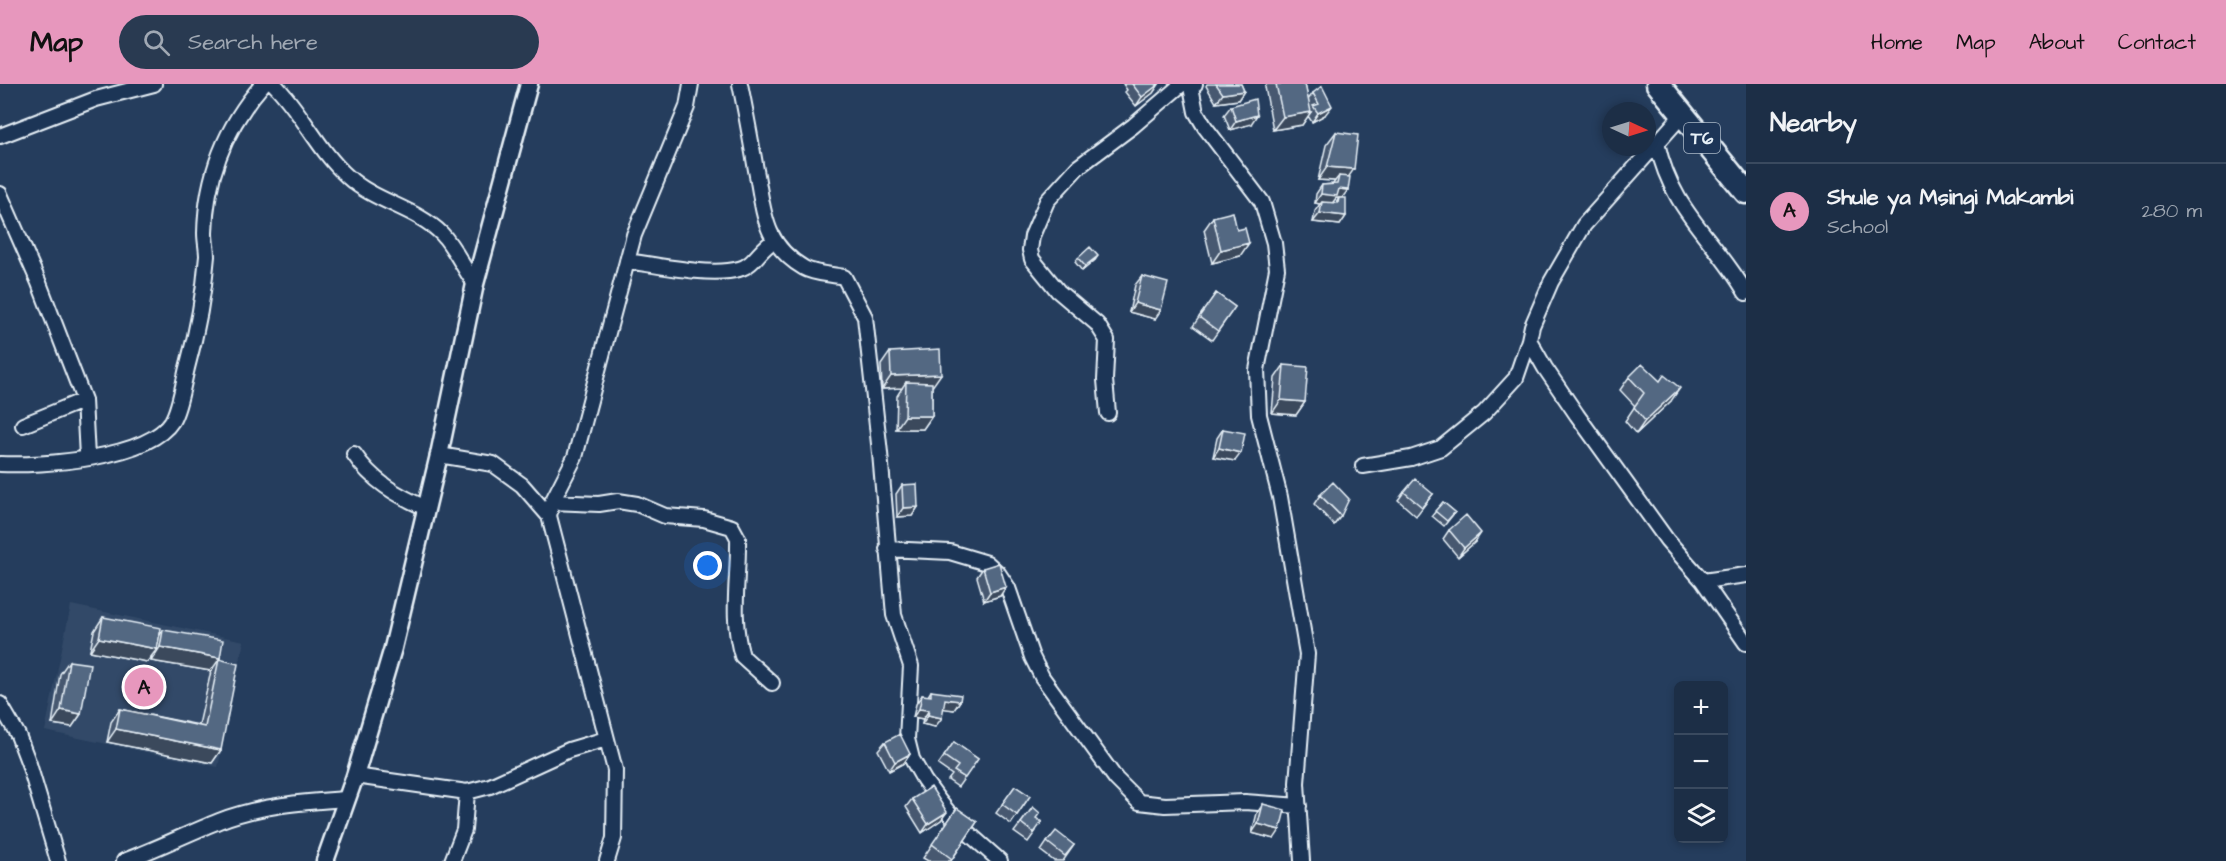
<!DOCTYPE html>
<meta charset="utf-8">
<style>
:root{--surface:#1c2e46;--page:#293a51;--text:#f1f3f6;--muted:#a0a8b3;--line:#3a4a5f;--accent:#e797bd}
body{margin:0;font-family:"Architects Daughter",sans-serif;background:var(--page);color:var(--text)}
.controls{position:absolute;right:18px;bottom:18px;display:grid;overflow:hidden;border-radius:9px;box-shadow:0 3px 9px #0003}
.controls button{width:54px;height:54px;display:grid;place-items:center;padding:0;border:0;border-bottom:2px solid var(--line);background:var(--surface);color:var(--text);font:30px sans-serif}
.compass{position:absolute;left:1602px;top:18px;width:54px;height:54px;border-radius:50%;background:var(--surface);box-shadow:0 3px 9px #0003;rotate:94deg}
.you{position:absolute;left:708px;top:482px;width:21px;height:21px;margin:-15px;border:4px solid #fff;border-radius:50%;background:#1a73e8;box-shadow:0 0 0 9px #1a73e833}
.badge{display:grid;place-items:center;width:39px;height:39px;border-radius:50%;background:var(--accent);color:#111;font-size:20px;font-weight:700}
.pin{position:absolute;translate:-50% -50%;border:3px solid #fff;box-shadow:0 2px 6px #0006}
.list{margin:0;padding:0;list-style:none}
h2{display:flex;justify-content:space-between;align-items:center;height:78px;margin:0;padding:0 24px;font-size:26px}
h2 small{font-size:20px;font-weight:400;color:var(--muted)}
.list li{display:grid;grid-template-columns:39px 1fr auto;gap:18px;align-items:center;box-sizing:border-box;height:96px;padding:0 24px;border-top:2px solid var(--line)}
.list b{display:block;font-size:22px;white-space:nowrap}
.list p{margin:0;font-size:20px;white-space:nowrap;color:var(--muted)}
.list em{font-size:20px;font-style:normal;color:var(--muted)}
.icon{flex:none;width:33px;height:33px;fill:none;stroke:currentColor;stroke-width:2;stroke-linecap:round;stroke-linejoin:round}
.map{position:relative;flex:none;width:1746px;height:777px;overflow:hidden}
header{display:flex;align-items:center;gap:36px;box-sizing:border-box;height:84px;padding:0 30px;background:var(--accent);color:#111}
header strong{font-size:28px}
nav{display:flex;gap:33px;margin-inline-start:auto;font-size:21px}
.search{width:420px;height:54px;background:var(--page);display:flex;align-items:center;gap:15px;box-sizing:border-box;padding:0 21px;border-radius:33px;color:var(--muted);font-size:22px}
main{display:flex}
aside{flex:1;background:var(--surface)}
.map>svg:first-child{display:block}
.built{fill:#334a68}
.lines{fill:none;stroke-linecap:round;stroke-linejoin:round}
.minor-casing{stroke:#e8f1f8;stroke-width:18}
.tertiary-casing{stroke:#e8f1f8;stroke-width:21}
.trunk-casing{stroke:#e8f1f8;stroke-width:27}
.minor{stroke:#1d3557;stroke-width:14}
.tertiary{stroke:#1d3557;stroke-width:16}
.trunk{stroke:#1d3557;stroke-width:22}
.wall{fill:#475970;stroke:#e8f1f8;stroke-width:1.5;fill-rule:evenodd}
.shaded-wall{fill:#3a485b;stroke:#e8f1f8;stroke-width:1.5}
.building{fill:#536782;stroke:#e8f1f8;stroke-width:1.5}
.labels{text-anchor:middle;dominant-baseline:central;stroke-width:6;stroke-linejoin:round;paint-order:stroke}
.shield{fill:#1d3557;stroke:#abb9c8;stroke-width:1.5}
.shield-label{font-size:18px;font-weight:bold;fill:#e8f1f8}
</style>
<header>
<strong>Map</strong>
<div class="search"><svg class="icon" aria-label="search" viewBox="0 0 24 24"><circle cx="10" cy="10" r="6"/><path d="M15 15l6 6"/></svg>Search here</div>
<nav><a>Home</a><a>Map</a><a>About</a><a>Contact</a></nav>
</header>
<main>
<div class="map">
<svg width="1746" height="777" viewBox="0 0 1746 777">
<rect width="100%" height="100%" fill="#253d5d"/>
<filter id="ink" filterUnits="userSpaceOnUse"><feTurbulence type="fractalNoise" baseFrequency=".0167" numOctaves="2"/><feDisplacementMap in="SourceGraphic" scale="12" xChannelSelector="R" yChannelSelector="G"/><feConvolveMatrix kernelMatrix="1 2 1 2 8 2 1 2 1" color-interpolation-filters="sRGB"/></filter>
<g filter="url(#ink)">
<path class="built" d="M71,521L244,557L218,683L45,647Z"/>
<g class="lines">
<defs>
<path id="minor" d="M274,0C302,28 318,66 348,93C375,118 416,124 442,150C455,164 464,185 475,200
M740,0C746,29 751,57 756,86C764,127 763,160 804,184C814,190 832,190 844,193L865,233L880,369L894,531L911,582L907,655L912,675L924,696L940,718L957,739L1000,777
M1195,0L1191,3L1196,28L1205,43L1262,118L1274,159L1277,185L1257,286L1259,331L1280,413L1307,570L1297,699L1302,777
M1683,30L1584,141L1551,198L1532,242L1529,256L1545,284L1577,331L1667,456L1703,497L1746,559
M0,52L96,15L154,0
M1657,59C1672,128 1713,152 1746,209
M0,110L39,199L84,316L87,373
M627,177C656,181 712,193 739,185C755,181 760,164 774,157
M1108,329L1105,296L1107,256L1097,240L1058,207L1032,175L1030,166L1032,152L1047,117L1078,83L1133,42L1182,0
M23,341L84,316
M354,370C372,397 396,411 426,424
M439,371L493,380L522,401L549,432
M0,380C41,382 148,375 172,337C180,323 183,300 187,284C197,248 204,210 207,172C207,165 205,157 205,149C206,92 225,43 263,0
M1363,382L1411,374L1441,364L1484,329L1516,294L1529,256
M552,418L599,420L618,417L637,420L665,432L704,435L732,443L738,454C739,494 730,533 742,572L772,599
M887,465L950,468L987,479L998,489L1008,504L1032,573L1042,593L1116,695L1139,718L1165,721L1245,718L1299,722
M1703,497L1746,491
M0,620L18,651L29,680L58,777
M355,692L467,708L490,702L569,666L606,655
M124,777C156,765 187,750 219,737C260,721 304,718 347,715
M452,777L464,746L467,708
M607,777L614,754L615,686L549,432L552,418L575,373L634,151L687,23L691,0"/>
<path id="tertiary" d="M325,777L355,692L393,564L439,371L475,200L529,0"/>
<path id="trunk" d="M1658,0L1746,108"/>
</defs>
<use href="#minor" class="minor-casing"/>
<use href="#tertiary" class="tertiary-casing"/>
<use href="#trunk" class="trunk-casing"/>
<use href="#minor" class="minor"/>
<use href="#tertiary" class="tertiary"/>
<use href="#trunk" class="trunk"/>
</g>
<path class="wall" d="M1123,0H1159L1153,9L1136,22L1125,8L1127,6Z
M1207,0H1241L1244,7L1238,16L1216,19L1206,2Z
M1267,0H1305L1308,16L1313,9L1325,31L1312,38L1308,32L1302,41L1273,46L1265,3Z
M1231,22L1251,40L1230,46L1224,31Z
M1336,48L1349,93L1342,114L1346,132L1340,141L1313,138L1315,127L1320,120L1315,119L1316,110L1322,101L1333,100L1335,97L1318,96L1326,61ZM1336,114H1340H1339L1336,119L1333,118Z
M1213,133L1240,172L1212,179L1204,146Z
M1078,174L1095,176L1082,187L1075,178Z
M1142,192L1155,235L1129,228L1135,201Z
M1216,209L1235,223L1212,256L1193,242Z
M890,268L932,302V332L923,345H896L897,312L902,304L882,305L881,281Z
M1284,281L1305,318L1296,331L1272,329L1275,294Z
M1629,293L1671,317L1636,350L1625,337L1635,322L1620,306Z
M1223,345L1235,377L1213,373L1217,354Z
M902,401L918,423L912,432L897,433L896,410Z
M1404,408L1433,410L1416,432L1398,416Z
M1320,411L1341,432L1334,441L1314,420Z
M1443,418L1455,428L1444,442L1432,432Z
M1449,446L1475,458L1458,473L1443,455Z
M983,484L1000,512L984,517L977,493Z
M103,533L159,552L163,546L219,576L221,666L212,679L107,658L111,638L120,625L199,641L211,587L151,577L152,572L147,578L90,567L94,547Z
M69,577L81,630L72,643L52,640L60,590Z
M931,607L960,617L954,626L943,624L935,643L922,640L923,635L913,633L916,620L922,611L928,612Z
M885,658L910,670L904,679L889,687L878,666Z
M954,658L978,675L958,703L948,696L952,691L938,681Z
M1015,702L1030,712L1011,740L996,729Z
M912,715L941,736L922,749L906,723Z
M1263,720L1274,755L1252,749L1257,729Z
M1033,723L1036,734V747L1028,758L1014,748Z
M957,724L977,738L951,777H928L923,774Z
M1047,758L1074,761L1063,777H1054L1041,767Z"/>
<path class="shaded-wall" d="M1159,0L1153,9L1136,22L1142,13Z
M1244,7L1238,16L1216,19L1223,10Z
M1332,22L1325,31L1312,38L1318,29Z
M1311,28L1302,41L1273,46L1283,33Z
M1257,31L1251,40L1230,46L1236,37Z
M1327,83L1354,85L1345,98L1339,92L1335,97L1318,96Z
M1339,105L1348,106L1342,114H1336L1331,121L1322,118L1320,120L1315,119L1321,110Z
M1320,129L1346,132L1340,141L1313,138Z
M1249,159L1240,172L1212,179L1221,166Z
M1098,172L1095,176L1082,187L1085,182Z
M1135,219L1161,226L1155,235L1129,228Z
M941,290L932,303L906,298L902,304L882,305L891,292Z
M1680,304L1671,317L1636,350L1645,337Z
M1281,316L1305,318L1296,331L1272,329Z
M905,332H932L923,345H896Z
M1219,364L1241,369L1235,377L1213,373Z
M918,423L912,432L897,433L903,424Z
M1481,449L1475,458L1458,473L1464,464Z
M1006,503L1000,512L984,517L990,508Z
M99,554L157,565L147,578L90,567Z
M160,563L220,574L211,587L151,577Z
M945,615L960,617L954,626L939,624Z
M919,625L929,626L923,635L913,633Z
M61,626L81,630L72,643L52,640Z
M928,631L942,634L935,643L922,640Z
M116,645L221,666L212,679L107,658Z
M910,670L904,679L889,687L895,678Z
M947,728L941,736L922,749L928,740Z
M1258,740L1280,746L1274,755L1252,749Z"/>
<path class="building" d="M1132,0H1159L1142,13Z
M1216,0H1241L1244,7L1223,10Z
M1276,0H1305L1311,28L1283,33Z
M1322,2L1332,22L1318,29L1313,22L1319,20L1313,9Z
M1255,15L1257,31L1236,37L1231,22Z
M1336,48L1358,51L1354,85L1327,83Z
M1339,92L1350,93L1348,106L1339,105L1337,112L1321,110L1322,101L1337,100Z
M1339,114H1346V132L1320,129L1322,118L1338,119Z
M1233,128L1237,146L1245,144L1249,159L1221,166L1213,133Z
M1090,163L1098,172L1085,182L1078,174Z
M1142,192L1168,199L1161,226L1135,219Z
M1216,209L1235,223L1218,247L1199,233Z
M940,265L941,290L891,292L890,268Z
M1642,280L1660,297L1664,291L1680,304L1645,337L1634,323L1644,309L1629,293Z
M1284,281L1308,283L1305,318L1281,316Z
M906,298L932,299V332H905Z
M1223,345L1245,349L1241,369L1219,364Z
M1415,395L1433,410L1422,423L1404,408Z
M1333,398L1349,415L1341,432L1320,411Z
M917,400L918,423L903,424L902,401Z
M1443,418L1455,428L1447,437L1435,427Z
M1466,431L1481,449L1464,464L1449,446Z
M999,479L1006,503L990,508L983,484Z
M103,533L161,544L157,565L99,554Z
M163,546L223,556L220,574L160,563Z
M219,575L238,580L221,666L116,645L120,625L205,643Z
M69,577L90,580L81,630L61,626Z
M931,607L961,611L960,617L945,615L942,634L928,631L929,626L919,625L922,611L931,612Z
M900,650L910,670L895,678L885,658Z
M954,658L978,675L965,694L954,687L958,682L944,672Z
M1015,702L1030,712L1017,731L1002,720Z
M931,703L947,728L928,740L912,715Z
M1263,720L1285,726L1280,746L1258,740Z
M1033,723L1040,729L1036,734L1042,738L1034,749L1021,739Z
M957,724L977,738L952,775L932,760Z
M1056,747L1074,761L1065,772L1047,758Z"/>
</g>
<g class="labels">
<rect class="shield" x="1684" y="39" width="36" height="30" rx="4.5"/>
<g class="shield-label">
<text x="1702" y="54">T6</text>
</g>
</g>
</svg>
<div class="controls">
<button>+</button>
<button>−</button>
<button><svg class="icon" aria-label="layers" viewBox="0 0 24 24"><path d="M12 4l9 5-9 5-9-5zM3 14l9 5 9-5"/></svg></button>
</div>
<svg class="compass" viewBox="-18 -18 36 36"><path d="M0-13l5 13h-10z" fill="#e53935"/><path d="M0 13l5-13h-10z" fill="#a0a8b3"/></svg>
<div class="you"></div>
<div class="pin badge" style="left:144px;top:603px">A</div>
</div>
<aside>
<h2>Nearby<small></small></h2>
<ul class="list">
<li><span class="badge">A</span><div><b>Shule ya Msingi Makambi</b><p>School</p></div><em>280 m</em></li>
</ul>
</aside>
</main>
